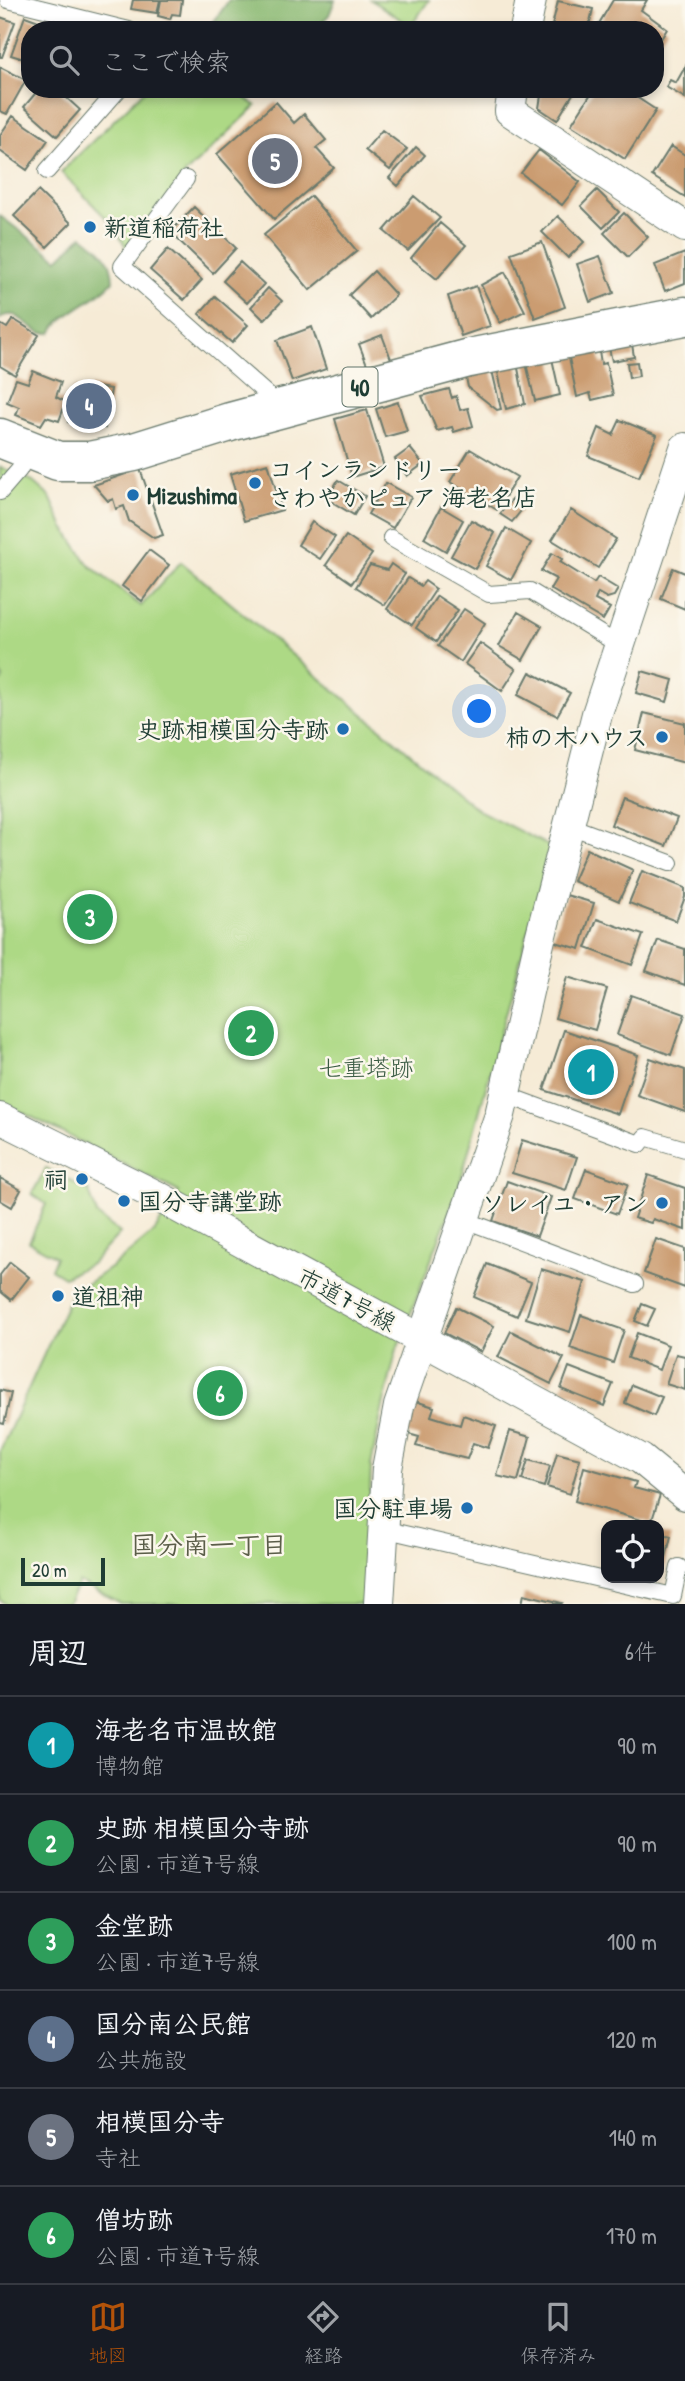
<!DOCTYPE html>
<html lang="ja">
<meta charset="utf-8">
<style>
:root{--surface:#171b24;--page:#20242c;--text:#f1f3f6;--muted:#9ea1a6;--line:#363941;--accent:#b45309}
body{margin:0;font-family:"Patrick Hand","Klee One",sans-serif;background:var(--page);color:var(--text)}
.controls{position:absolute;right:21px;bottom:21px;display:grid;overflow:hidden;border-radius:14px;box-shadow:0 4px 10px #0003}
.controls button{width:63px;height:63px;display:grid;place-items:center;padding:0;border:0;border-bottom:2px solid var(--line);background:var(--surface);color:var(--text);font:35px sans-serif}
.scale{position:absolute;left:21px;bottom:18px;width:84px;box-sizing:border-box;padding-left:7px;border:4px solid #1f3d34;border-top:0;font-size:19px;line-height:24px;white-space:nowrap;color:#1f3d34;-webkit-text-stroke:5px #fbf7ec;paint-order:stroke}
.you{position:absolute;left:480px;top:712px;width:24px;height:24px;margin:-18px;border:5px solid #fff;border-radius:50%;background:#1a73e8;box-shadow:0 0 0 10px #1a73e833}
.badge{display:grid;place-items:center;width:46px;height:46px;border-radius:50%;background:var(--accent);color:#fff;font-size:23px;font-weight:700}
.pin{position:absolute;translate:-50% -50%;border:4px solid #fff;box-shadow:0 2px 7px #0006}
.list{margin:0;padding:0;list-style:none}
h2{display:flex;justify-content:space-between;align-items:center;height:91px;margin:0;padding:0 28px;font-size:30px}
h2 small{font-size:23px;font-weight:400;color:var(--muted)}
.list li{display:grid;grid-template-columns:46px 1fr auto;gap:21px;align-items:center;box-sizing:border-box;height:98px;padding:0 28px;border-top:2px solid var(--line)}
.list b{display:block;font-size:26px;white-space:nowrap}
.list p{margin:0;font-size:23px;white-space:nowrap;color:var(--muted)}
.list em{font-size:23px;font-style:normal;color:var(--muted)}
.icon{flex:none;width:38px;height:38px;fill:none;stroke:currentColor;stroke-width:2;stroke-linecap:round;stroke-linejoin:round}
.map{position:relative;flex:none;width:685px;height:1604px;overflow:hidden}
.search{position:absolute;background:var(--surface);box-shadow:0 4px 10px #0003;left:21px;right:21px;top:21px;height:77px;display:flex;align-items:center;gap:18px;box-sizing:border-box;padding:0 24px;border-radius:28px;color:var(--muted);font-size:26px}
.sheet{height:679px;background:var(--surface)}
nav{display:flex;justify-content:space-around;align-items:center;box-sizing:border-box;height:98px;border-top:2px solid var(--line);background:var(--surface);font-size:19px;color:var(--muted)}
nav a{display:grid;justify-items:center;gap:4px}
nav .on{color:var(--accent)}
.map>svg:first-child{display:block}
.green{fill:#add985;stroke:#668b5c;stroke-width:2}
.forest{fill:#8ab972;stroke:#547b53;stroke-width:2}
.building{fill:#cb9c71}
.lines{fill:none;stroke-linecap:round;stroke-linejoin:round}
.lane-casing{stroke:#6a7a6d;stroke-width:18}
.street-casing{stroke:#6a7a6d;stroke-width:32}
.primary-casing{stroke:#6a7a6d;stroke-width:41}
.lane{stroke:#fff;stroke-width:16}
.street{stroke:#fff;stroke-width:30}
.primary{stroke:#fff;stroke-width:38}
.poi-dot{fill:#1f6fb2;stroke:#fbf7ec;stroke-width:2.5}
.labels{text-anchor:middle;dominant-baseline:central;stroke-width:5;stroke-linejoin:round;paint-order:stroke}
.shield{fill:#fbf7ec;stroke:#61756b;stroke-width:2}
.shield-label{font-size:23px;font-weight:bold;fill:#1f3d34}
.poi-label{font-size:24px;font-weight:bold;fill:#1f3d34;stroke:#fbf7ec;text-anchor:start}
.park-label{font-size:24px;fill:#3b5c44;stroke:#fbf7ec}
.street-label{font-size:24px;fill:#1f3d34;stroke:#fbf7ec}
.neighbourhood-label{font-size:26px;font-weight:bold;fill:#5b5e49;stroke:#fbf7ec}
</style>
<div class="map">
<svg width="685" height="1604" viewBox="0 0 685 1604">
<rect width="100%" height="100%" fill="#fbf7ec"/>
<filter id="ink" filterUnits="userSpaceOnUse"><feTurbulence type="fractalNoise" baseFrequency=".0143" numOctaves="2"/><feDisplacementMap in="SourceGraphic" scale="14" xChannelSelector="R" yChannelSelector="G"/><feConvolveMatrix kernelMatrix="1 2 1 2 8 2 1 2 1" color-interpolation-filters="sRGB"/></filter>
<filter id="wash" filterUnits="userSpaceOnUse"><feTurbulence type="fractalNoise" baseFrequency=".00686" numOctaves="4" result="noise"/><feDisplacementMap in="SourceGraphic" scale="28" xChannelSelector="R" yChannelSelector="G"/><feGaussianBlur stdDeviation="1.57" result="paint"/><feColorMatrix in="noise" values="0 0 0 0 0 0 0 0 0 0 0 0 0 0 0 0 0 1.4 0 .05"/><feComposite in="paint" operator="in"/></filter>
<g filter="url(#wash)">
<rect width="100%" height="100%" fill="#f6ebd6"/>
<path class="green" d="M371,0H429L411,26Z
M146,89H234L256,106L187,172L128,251L114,226L61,172Z
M0,467L33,482L50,497L63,526L89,565L141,606L181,562L478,810L551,847L459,1187L397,1349L383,1406L371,1465L366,1604H121L79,1582L68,1604H7L0,1600V1451L71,1295L113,1266L155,1231L179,1192L0,1101V685L3,678L0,674Z
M46,1168L89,1191L97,1215L120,1233L91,1264L64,1277L51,1269L56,1257L29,1242L46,1204L32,1194Z"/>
<path class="forest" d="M229,0H335L329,15L315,30H208Z
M0,216L58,259L82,236C100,249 112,256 113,281C95,302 66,309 51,333H41L15,315H6L0,319Z"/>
<g id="blocks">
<path class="building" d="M133,0H160L157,13L131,9Z
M161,0H182L180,15L172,14L170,19L158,16Z
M613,0H647L641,10L667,29L655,49V30H602L597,27Z
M558,1L593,9L588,30H551Z
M25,16L58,28L30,30V61L11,55Z
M0,17L15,22L2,57H0Z
M0,67L26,80L7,114L0,111Z
M685,67V98L666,87L670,80L676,83Z
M39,89H57L80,110L57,136L24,107Z
M542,89H576L557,120L539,108Z
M594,89H624L656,110L625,159L571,125Z
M276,102L294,123L304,114L326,140L316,148L334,168L274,219L217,154Z
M13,116L48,140L27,170L0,151V135Z
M382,130L407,149L390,170L365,150Z
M671,146L685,155V197L652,176Z
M416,147L425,155L398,186L389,178Z
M539,150L580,182L562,205L521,173Z
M597,190L619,212L603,228L581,206Z
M38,191L71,223L47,247L14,216Z
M311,196L357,251L310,290L264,235Z
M414,196L440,218L408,251L384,231Z
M194,207L236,248L213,273L170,232Z
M624,213L648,237L628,257L604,233Z
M558,216L584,242L568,258L542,232Z
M440,223L466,245L437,279L411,258Z
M542,242L565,307L535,318L511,253Z
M168,249L202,280L184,300L150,270Z
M685,253V283L665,291L655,265Z
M600,256L614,293L590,302L577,264Z
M240,262L264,284L247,303L223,281Z
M374,271L396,295L371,319L349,295Z
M505,272L525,311L500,323L481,285Z
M476,286L490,326L461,336L448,296Z
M268,288L282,301L264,320L251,307Z
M215,296L248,325L232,343L199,314Z
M13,319L39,335L15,375L0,366V324L7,328Z
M312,327L326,369L292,381L277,340Z
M382,335L391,359L368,367L359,344Z
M632,344L634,357L612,361L609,348Z
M599,351L601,364L606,363L613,395L592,400L590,393L577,397L569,358Z
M551,354L560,395L535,401L525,359Z
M637,362L639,376L629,378L627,363Z
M517,363L525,404L506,409L497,368Z
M491,366L501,409L497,410L468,387L465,373Z
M33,371L61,382L56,397L66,402L59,421L46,417L41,425L16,415L19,407L7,402L16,379L28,383Z
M90,386L111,389L105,428L68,422L73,388L89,391Z
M449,389L452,398L456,396L460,410L468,408L473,426L454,432L452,427L437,431L422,396Z
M398,402L407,431L385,437L376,409Z
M367,410L384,467L352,477L335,419Z
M620,420L657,435L639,477L588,456L599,428L613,435Z
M410,448L423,464L407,476L395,459Z
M470,449L517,477L497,510L450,482Z
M268,463L282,510L244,521L230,474Z
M140,469L163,535L154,538L129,521L124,506L116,509L113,499L108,501L94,485Z
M338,480L365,496L354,515L327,499Z
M386,483L411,497L393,528L368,514Z
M512,499L524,507L512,522L500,514Z
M441,507L463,520L446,551L424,538Z
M571,510L616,539L598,568L552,540Z
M471,520L495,533L475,569L451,556Z
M312,522L335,537L320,559L298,545Z
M506,528L531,543L511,580L486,566Z
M346,536L372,554L352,583L326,565Z
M149,550L169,565L142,601L122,586Z
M552,553L562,559L560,562L594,583L598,577L618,589L614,596L607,598L598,593L595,600L610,608L603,620L550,589L556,579L541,571Z
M391,564L405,574L385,605L356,587L370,565L387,570Z
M673,568L685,573V609L661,599Z
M408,578L421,586L425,581L436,589L412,625L387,609Z
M437,596L458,610L436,642L416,628Z
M464,609L485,623L461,662L438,646Z
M518,612L542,626L523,660L499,646Z
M480,643L516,669L502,691L465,664Z
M642,671L673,680L667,702L636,693Z
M530,672L570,693L557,716L518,695Z
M644,713L685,723V763L635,750Z
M622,797L677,818L666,846L611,825Z
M587,849L633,870L619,901L573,881Z
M642,871L685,888V897L676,921L629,903Z
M566,895L594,903L580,949L552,941Z
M597,919L643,935L632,965L586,948Z
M658,940L685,949V985L646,971Z
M567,977L607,989L595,1030L555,1018Z
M631,995L685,1014L671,1055L617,1035Z
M564,1030L638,1055L618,1114L544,1090Z
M650,1058L685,1070V1112L637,1095Z
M522,1140L577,1157L566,1190L512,1173Z
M586,1169L628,1184L617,1214L575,1199Z
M648,1175L685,1188V1230L653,1219L651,1223L634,1218Z
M0,1178L21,1190L12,1207L0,1200Z
M507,1181L551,1197L537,1236L493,1221Z
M656,1239L685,1249V1288L644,1273Z
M10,1262L29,1277L11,1300L0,1291V1275Z
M487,1264L531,1282L517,1316L474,1297Z
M541,1269L585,1282L570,1332L526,1318Z
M642,1304L655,1309L647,1326L635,1321Z
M456,1307L494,1326L481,1352L444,1333Z
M581,1315L624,1330L613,1363L570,1348Z
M511,1331L564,1358L551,1384L498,1357Z
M637,1333L668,1345L659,1370L628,1358Z
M676,1354L685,1356V1390L666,1384Z
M569,1367L613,1384L604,1406L561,1389Z
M632,1385L662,1397L654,1416L625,1403Z
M0,1390L11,1393L4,1424L0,1423Z
M415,1401L434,1407L431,1416L460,1425L463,1415L496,1426L488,1448L473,1443L467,1459L416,1446L419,1437L405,1433Z
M510,1431L530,1437L518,1481L497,1476Z
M557,1453L580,1459L570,1494L547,1487Z
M528,1460L550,1466L544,1487L522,1480Z
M584,1467L636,1482L634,1488L660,1495L651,1523L575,1501Z
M659,1533L671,1536L662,1575H659Z
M524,1594L562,1603L561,1604H522Z"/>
</g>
</g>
<g filter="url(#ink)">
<use href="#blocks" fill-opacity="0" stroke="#6a7a6d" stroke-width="2"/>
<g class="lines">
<defs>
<path id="lane" d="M8,0L129,30
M47,171L119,89
M186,179L122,266L280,406
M0,492L19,470L29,451
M391,538L489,594L530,591L619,645
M570,826L670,863
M506,1095L640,1144L645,1137L685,1149
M465,1220L635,1284
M383,1529L673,1596L679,1567"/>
<path id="street" d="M525,30L531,0
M513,89L510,111L685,227
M0,1118L159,1197L641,1459L685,1495
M379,1604L387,1469L399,1406L500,1115L540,939L597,714L685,448"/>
<path id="primary" d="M0,438L58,461H89L134,452L230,422L469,358L685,316"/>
</defs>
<use href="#lane" class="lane-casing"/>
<use href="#street" class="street-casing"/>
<use href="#primary" class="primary-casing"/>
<use href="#lane" class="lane"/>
<use href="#street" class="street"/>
<use href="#primary" class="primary"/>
</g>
</g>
<g class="poi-dot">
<circle cx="90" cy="227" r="7"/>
<circle cx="255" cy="483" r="7"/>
<circle cx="133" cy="495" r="7"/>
<circle cx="343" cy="729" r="7"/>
<circle cx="662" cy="737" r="7"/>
<circle cx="82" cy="1179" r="7"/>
<circle cx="124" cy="1201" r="7"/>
<circle cx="662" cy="1203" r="7"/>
<circle cx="58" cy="1296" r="7"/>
<circle cx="467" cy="1508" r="7"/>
</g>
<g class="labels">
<rect class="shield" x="342.5" y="367.5" width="35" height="39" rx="5"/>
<g class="shield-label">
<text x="360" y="387">40</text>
</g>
<g class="poi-label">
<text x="104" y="227">新道稲荷社</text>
<text x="269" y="469">コインランドリー<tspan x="269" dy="28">さわやかピュア 海老名店</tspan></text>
<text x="147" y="495">Mizushima</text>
<text x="329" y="729" text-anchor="end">史跡相模国分寺跡</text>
<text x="648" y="737" text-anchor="end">柿の木ハウス</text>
<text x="68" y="1179" text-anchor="end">祠</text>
<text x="138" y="1201">国分寺講堂跡</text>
<text x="648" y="1203" text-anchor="end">ソレイユ・アン</text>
<text x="72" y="1296">道祖神</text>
<text x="453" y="1508" text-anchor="end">国分駐車場</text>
</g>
<g class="park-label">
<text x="366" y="1067">七重塔跡</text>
</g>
<g class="street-label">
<text transform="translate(347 1299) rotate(28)">市道7号線</text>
</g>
<g class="neighbourhood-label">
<text x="209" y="1544">国分南一丁目</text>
</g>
</g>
</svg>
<div class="controls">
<button><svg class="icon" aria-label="locate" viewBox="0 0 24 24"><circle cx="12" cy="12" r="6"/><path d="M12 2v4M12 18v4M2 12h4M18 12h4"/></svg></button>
</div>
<div class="scale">20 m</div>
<div class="you"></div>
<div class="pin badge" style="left:591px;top:1072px;background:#0f9aa8">1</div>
<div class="pin badge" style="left:251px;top:1033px;background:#2e9e5b">2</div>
<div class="pin badge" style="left:90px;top:917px;background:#2e9e5b">3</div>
<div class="pin badge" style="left:89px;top:406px;background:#5c6f8a">4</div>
<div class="pin badge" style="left:275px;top:161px;background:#6b7280">5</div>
<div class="pin badge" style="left:220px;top:1393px;background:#2e9e5b">6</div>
<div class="search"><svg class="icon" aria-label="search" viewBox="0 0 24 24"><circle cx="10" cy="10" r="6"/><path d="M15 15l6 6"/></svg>ここで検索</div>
</div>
<section class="sheet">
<h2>周辺<small>6件</small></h2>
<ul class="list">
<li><span class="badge" style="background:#0f9aa8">1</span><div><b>海老名市温故館</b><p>博物館</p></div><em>90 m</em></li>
<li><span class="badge" style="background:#2e9e5b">2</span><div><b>史跡 相模国分寺跡</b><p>公園 · 市道7号線</p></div><em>90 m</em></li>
<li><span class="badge" style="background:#2e9e5b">3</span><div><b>金堂跡</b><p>公園 · 市道7号線</p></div><em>100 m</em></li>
<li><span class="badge" style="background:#5c6f8a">4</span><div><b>国分南公民館</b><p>公共施設</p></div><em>120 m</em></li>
<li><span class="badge" style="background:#6b7280">5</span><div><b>相模国分寺</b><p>寺社</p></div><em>140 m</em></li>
<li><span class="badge" style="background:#2e9e5b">6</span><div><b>僧坊跡</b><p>公園 · 市道7号線</p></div><em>170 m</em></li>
</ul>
</section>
<nav>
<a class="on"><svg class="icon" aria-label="map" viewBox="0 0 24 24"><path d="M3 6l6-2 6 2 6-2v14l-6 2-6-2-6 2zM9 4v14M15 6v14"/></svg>地図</a>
<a><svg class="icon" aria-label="directions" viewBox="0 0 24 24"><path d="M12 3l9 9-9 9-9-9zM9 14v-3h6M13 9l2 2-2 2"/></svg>経路</a>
<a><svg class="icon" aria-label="saved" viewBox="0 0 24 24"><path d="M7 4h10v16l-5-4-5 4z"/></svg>保存済み</a>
</nav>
